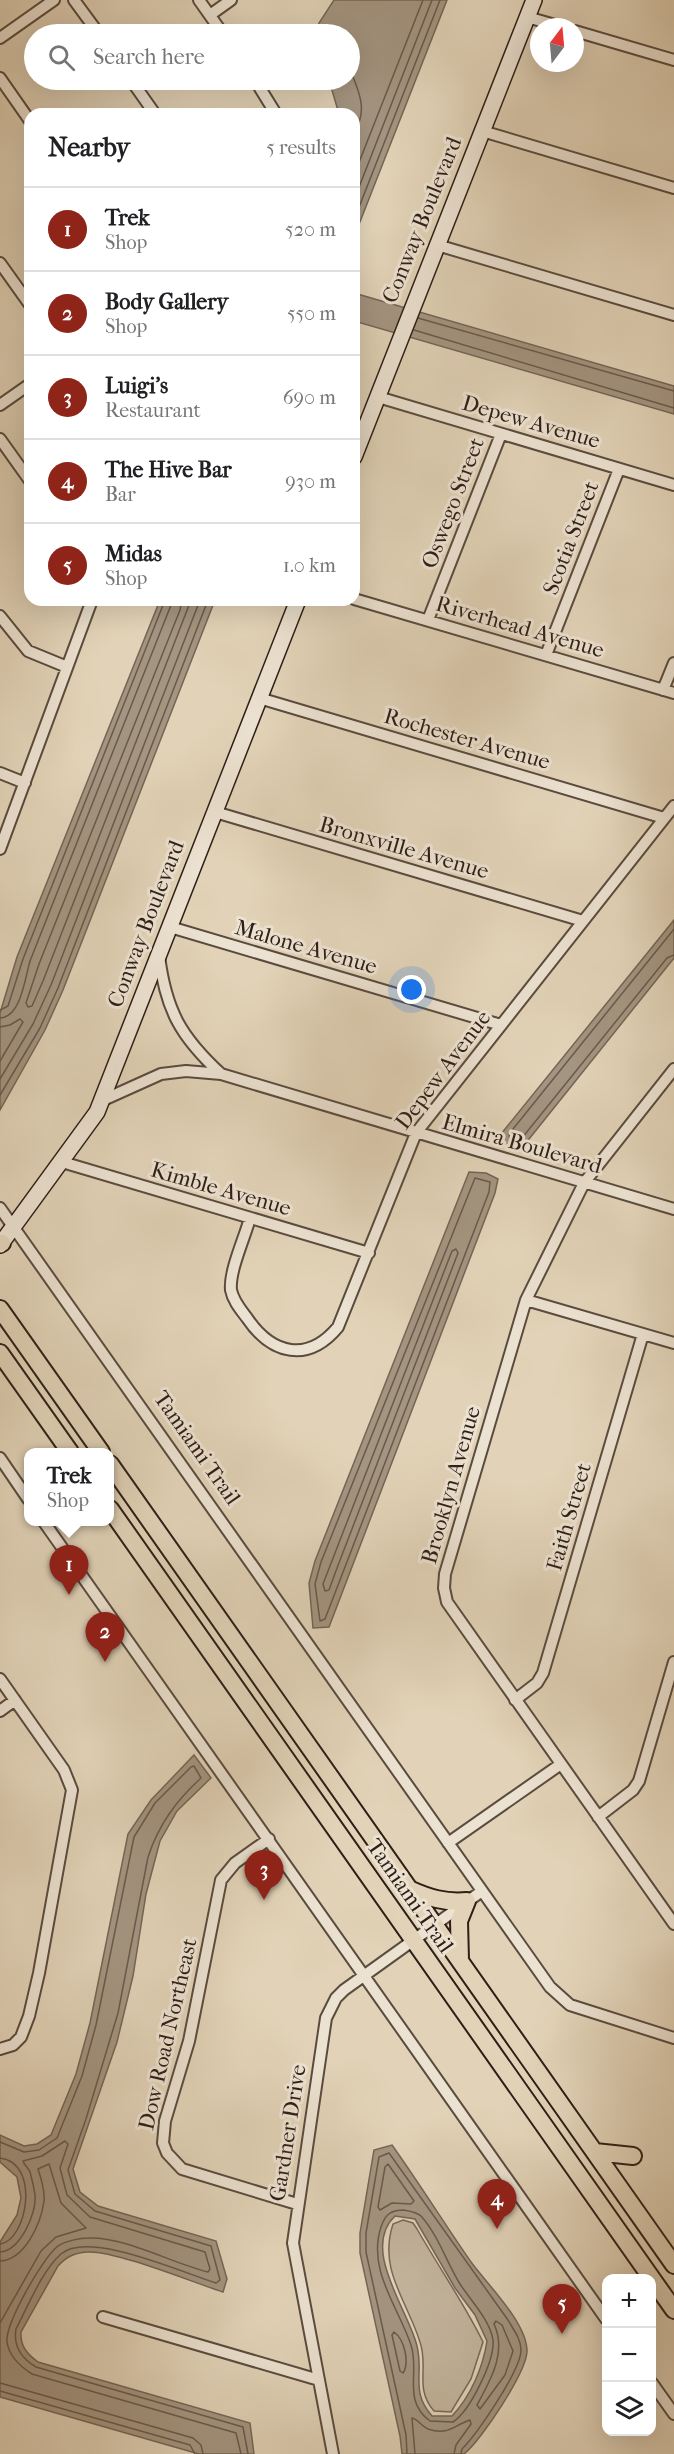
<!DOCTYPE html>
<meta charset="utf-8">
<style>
:root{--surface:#fff;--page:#f2f2f2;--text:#202124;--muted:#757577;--line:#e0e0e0;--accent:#8f2418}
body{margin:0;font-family:"IM FELL French Canon",serif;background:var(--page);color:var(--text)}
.controls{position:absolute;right:18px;bottom:18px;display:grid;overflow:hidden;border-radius:12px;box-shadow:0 6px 24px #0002}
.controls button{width:54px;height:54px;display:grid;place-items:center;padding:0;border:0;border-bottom:2px solid var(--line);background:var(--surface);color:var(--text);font:30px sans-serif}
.compass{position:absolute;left:530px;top:18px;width:54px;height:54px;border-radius:50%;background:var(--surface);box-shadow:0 6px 24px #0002;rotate:16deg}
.you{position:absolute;left:412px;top:990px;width:21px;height:21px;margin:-15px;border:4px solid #fff;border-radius:50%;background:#1a73e8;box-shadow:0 0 0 9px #1a73e833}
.badge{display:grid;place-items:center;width:39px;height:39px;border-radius:50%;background:var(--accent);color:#fff;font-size:20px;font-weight:700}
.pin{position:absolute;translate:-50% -50px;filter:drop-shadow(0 2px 3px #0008)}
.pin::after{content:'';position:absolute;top:32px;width:21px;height:18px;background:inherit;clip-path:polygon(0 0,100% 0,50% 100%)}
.popup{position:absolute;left:24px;top:1448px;width:90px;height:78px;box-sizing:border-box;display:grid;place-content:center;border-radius:12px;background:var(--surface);filter:drop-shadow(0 2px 4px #0005);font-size:20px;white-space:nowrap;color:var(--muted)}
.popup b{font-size:22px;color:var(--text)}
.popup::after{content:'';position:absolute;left:50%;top:100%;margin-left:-12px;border:12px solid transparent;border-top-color:var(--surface)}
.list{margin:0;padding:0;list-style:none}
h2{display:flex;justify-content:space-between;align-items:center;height:78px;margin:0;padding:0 24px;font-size:26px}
h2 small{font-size:20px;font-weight:400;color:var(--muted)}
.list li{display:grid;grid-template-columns:39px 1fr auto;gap:18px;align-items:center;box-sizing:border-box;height:84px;padding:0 24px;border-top:2px solid var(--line)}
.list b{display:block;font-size:22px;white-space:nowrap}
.list p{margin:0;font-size:20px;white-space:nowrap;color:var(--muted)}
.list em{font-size:20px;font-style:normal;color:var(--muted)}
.icon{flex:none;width:33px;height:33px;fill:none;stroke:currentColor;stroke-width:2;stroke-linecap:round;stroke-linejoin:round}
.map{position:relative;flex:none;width:674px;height:2454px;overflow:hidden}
.search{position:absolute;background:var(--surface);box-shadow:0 6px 24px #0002;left:24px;top:24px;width:336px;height:66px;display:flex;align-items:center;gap:15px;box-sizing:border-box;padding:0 21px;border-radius:33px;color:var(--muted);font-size:22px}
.panel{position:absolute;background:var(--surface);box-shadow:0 6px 24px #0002;left:24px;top:108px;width:336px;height:498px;border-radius:18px}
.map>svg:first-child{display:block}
.green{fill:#c3b49d;stroke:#78695a;stroke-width:1.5}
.water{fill:#a49581;stroke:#746557;stroke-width:1.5;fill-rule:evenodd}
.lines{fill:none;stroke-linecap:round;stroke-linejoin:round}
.shore{stroke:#685a4c;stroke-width:1.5}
.street-casing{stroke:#5a4b3f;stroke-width:14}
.secondary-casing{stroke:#2d1e17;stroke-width:18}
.primary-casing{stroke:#2d1e17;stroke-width:20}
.street{stroke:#ece2d1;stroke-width:10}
.secondary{stroke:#ece2d1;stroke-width:15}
.primary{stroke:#e2d3b8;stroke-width:16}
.labels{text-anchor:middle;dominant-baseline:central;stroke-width:6;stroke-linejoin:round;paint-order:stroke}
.street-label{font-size:22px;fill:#2d1e17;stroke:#ece2d1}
</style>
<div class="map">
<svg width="674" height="2454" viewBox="0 0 674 2454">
<rect width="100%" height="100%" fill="#e2d3b8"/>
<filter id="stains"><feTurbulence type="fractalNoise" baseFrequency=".00333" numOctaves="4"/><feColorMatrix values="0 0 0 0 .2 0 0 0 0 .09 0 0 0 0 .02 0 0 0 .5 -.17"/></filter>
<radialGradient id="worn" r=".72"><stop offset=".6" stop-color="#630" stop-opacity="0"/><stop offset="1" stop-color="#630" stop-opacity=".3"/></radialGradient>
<path class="green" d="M403,2220L413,2223L417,2229C438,2266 464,2303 483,2342L471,2379L451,2412L434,2411C414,2388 429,2368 420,2342C407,2300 378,2270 393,2224Z"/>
<path class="water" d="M334,0H447L354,237V114H339L329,80H350V34H315L319,23Z
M354,293L674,386V414L354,321Z
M160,600H215L63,990L45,1030L0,1110V1013L17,957Z
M674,920V958L525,1144L513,1148L504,1144L501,1134Z
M469,1172L486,1173L498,1179L495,1193L329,1627L313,1628L309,1583L315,1561Z
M194,1755L211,1778L177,1811L160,1841L146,1894L133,1976L117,2042L73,2169L80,2192L98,2206L216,2241L227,2279L223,2292C192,2282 114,2250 87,2252C74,2253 66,2257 58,2266L21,2332C20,2346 27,2354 38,2362L250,2423L254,2454H199L0,2397V2242L17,2215L21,2198L17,2177L0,2162V2135L24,2146L37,2144L51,2135L76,2074L90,2023L128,1834L151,1800Z
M392,2145C419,2183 444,2223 471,2262C487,2284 526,2322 527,2350C528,2370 481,2441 464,2454H402L400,2436L360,2253V2233L374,2150ZM395,2216L415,2219L455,2288L475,2315L487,2341C483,2367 471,2396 452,2416H432C410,2391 424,2374 417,2346C409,2311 360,2249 395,2216Z"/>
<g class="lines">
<path class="shore" d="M350,70C358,88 369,113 354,130
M354,175L423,0
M354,200L432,0
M354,220L440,0
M418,318L674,391
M414,330L674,408
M182,600L180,610L39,964L26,1003L28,1007L32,1006L43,981L191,600
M674,929L509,1134L510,1140L522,1138L667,958L674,955
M0,1010L8,1006L23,959L165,600
M0,1018C21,1017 25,978 30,961L173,600
M0,1027L10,1025L20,1019L23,1022L0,1061
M0,1079L33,1024L51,985L200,600
M0,1095L40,1028L58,988L208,600
M475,1178L490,1182L489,1192L325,1619L320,1621L315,1584L321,1562Z
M456,1249L458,1253L337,1568L329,1590L325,1591L323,1584L452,1251Z
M0,2142L24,2152L39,2150L57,2138L82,2076L96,2025L134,1837L155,1803L191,1767L194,1766L201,1778C176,1801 159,1824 148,1857L118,2013L86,2119L68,2170L75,2194L95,2211L211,2246L220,2280L216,2283C183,2273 89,2230 61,2254C43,2269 27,2308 16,2329C13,2346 21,2358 36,2367L243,2427L248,2454
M0,2158C41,2163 27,2241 0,2244
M388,2164L414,2201L411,2204L392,2203L380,2210L378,2207L385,2167Z
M404,2210C410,2211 417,2212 421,2216C438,2235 447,2263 460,2284C471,2301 490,2320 493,2340C495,2360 470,2411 453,2422L430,2421C402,2401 420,2372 411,2345C398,2306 367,2270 381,2227C385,2215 390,2210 404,2210Z
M0,2252C20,2251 37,2213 35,2195C34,2188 32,2179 30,2172C28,2167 24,2165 23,2161L42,2156L65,2141L68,2144L60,2168L67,2195L90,2217L205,2252L210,2269L208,2272C171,2263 126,2237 89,2238C79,2238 66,2241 58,2246C43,2257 5,2324 7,2342C9,2356 21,2367 32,2374L236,2433L241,2454
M0,2261C25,2260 41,2223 44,2201C45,2191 41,2178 38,2169L49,2164L61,2203L86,2228L56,2237L41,2251L0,2323
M496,2321L502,2325L513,2351L505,2375L480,2409L477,2405C491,2379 507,2352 494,2324Z
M394,2332C404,2339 410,2362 403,2373L400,2371L392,2335Z
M0,2383L193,2438L201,2445L203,2454
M0,2391L190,2445L195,2454
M407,2454L406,2435L366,2252V2233L379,2157L389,2153L508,2320C513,2329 521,2339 521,2350C521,2370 477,2434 462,2449L461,2454
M415,2454L412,2418C418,2419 421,2426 428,2429C449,2436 454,2425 470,2420L471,2424L456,2445L454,2454"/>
<defs>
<path id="street" d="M74,0L99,34
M199,0L223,34
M210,15L231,0
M527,17L562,27
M575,31L674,60
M0,38L54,0
M0,78L30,121
M131,80L155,114
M255,80L276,114
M482,131L674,188
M437,245L674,315
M0,263L30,305
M378,397L674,485
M0,405L30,384
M0,439L30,481
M354,599L674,693
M0,616L28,651L67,667
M428,620L501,434
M546,655L619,469
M663,690L674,663
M259,698L664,818
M0,773L25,783
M215,812L583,921
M0,849L92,600
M170,927L501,1025
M159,956C166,1011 181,1037 221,1074
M674,1069L584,1183L526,1300L445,1574L444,1588L447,1602L674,1924
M101,1101L161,1074L186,1071L221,1074L674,1209
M62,1162L369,1253
M0,1208L550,1987L570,2005L674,2038
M250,1218C245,1237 229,1271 231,1290C233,1301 241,1310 247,1318C272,1355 308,1363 338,1327L416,1133L674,806
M526,1300L674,1343
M0,1458L28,1499
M44,1522L606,2319
M0,1679L64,1770L72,1790L39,1973L29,2016L21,2037L13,2045L0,2049
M515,1700L537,1683L543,1673L643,1334
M0,1711L15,1700
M598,1817L633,1790L639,1781L674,1662
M269,1839L235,1863L221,1880L189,2041L165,2121L163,2143L167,2153L182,2169L297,2204
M448,1843L561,1764
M103,2317L319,2380
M652,2383L674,2414
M333,2454L293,2243L326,2018L336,1998L344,1990L482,1891"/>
<path id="secondary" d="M354,457L534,0
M0,1245L97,1112L298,600"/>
<path id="primary" d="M0,1243H2
M0,1309L101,1452
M0,1353L70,1452
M110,1464L674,2265
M110,1509L674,2310
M409,1889C429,1898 445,1903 467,1901L459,1921L460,1960
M595,2152L633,2156"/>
</defs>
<use href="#street" class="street-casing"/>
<use href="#secondary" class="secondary-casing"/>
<use href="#primary" class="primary-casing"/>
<use href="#street" class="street"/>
<use href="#secondary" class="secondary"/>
<use href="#primary" class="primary"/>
</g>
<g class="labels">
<g class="street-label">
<text transform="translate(422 220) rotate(-68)">Conway Boulevard</text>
<text transform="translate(531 422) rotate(16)">Depew Avenue</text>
<text transform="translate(453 503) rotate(-69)">Oswego Street</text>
<text transform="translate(571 538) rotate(-69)">Scotia Street</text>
<text transform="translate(520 627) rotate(16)">Riverhead Avenue</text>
<text transform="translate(467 739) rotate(16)">Rochester Avenue</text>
<text transform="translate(404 848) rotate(16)">Bronxville Avenue</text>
<text transform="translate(146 924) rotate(-69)">Conway Boulevard</text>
<text transform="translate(306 947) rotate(16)">Malone Avenue</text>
<text transform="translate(443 1070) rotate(-53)">Depew Avenue</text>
<text transform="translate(522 1144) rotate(16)">Elmira Boulevard</text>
<text transform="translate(221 1189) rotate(16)">Kimble Avenue</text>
<text transform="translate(197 1448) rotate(55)">Tamiami Trail</text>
<text transform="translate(451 1485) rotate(-74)">Brooklyn Avenue</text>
<text transform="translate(569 1517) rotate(-74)">Faith Street</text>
<text transform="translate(410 1896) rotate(55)">Tamiami Trail</text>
<text transform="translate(168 2034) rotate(-77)">Dow Road Northeast</text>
<text transform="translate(288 2133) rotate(-81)">Gardner Drive</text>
</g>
</g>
<rect width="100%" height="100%" filter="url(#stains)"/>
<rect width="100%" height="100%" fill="url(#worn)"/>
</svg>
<div class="controls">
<button>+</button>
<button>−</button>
<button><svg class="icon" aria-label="layers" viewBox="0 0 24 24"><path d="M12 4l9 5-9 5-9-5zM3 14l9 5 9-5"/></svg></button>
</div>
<svg class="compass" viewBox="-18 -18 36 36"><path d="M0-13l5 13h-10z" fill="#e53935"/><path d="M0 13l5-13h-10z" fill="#757577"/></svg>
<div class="you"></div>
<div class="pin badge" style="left:69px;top:1595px">1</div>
<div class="popup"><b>Trek</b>Shop</div>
<div class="pin badge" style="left:105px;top:1662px">2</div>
<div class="pin badge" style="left:264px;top:1900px">3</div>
<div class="pin badge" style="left:497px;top:2229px">4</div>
<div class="pin badge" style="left:562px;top:2334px">5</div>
<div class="search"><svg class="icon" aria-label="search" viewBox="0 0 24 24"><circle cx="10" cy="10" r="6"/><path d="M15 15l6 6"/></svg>Search here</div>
<section class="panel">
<h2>Nearby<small>5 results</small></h2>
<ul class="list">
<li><span class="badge">1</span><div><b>Trek</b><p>Shop</p></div><em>520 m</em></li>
<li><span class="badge">2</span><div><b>Body Gallery</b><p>Shop</p></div><em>550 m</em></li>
<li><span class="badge">3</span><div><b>Luigi's</b><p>Restaurant</p></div><em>690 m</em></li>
<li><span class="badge">4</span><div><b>The Hive Bar</b><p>Bar</p></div><em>930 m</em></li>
<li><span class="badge">5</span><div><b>Midas</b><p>Shop</p></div><em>1.0 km</em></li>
</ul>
</section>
</div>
